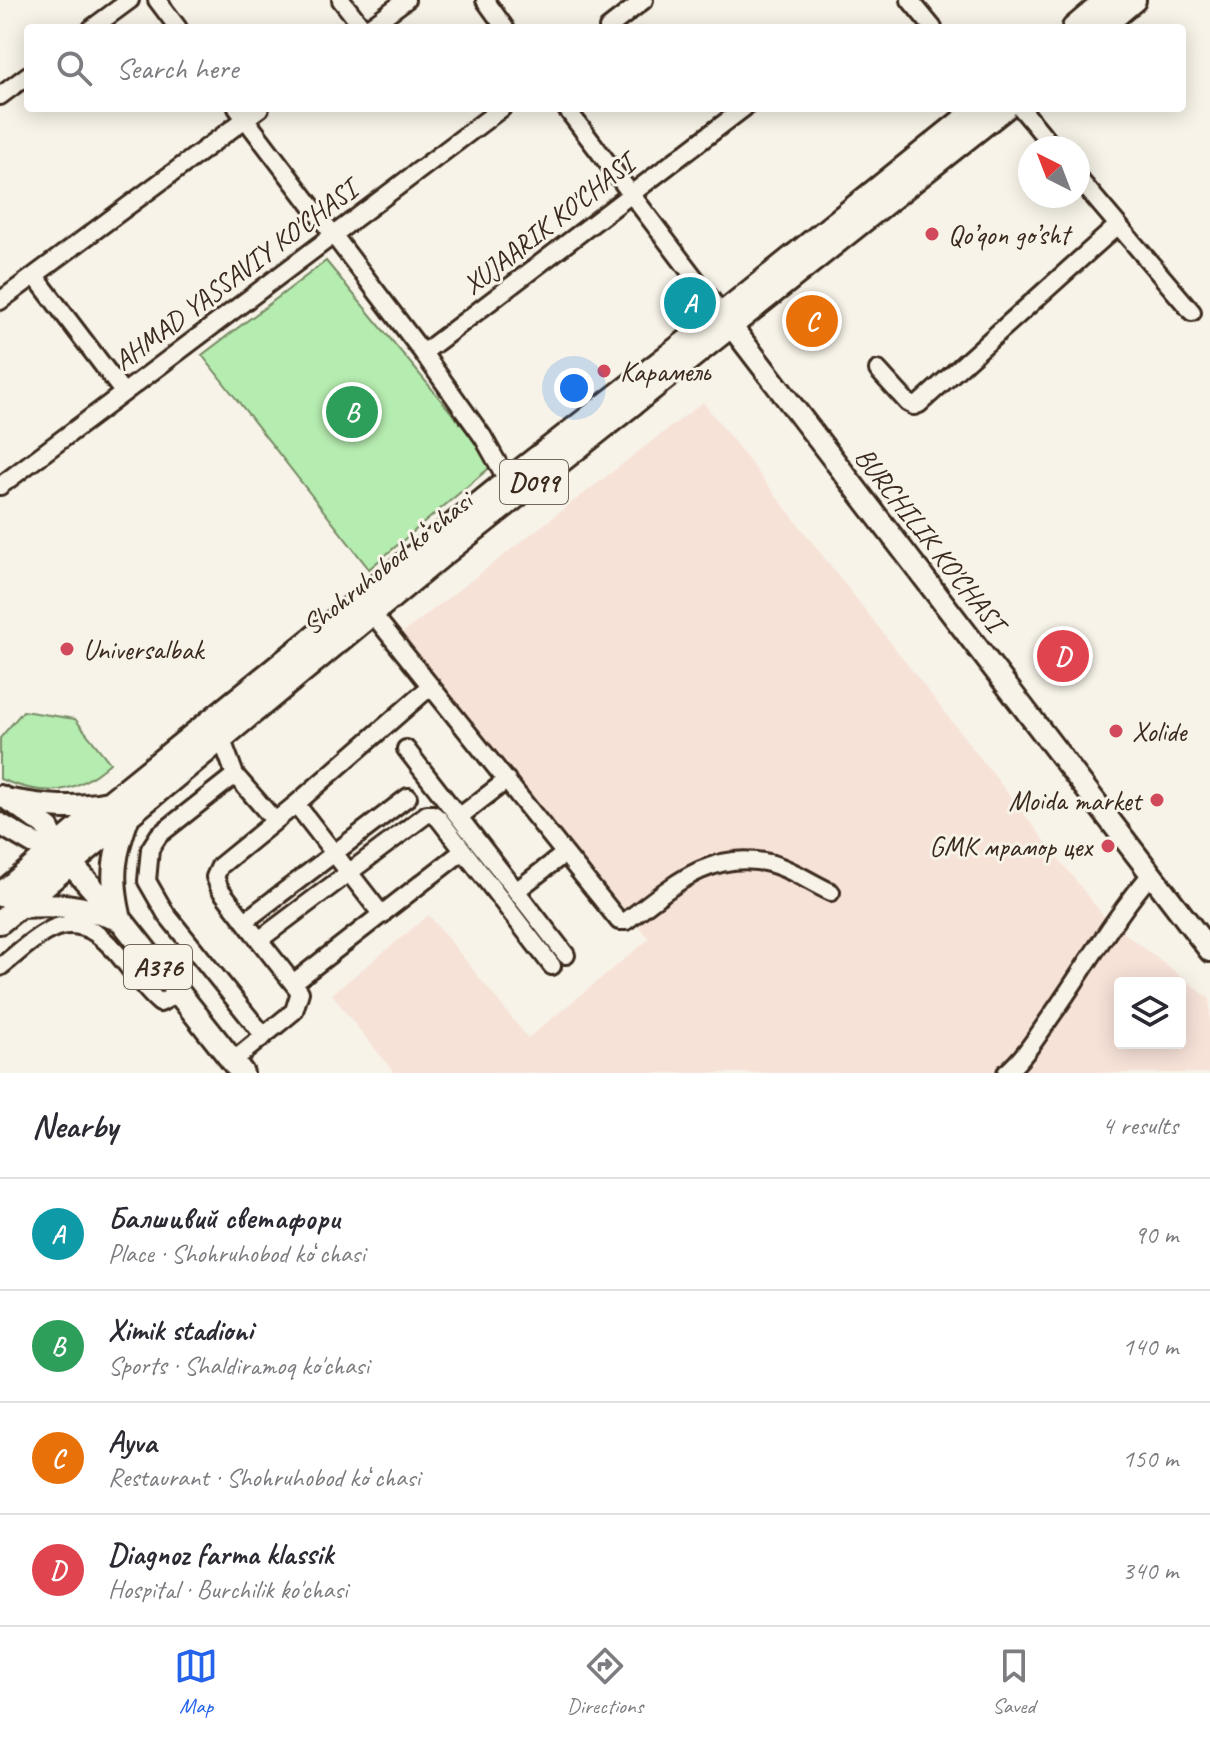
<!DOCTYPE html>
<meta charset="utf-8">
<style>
:root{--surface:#fff;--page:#f2f2f3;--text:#2b2b33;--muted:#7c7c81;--line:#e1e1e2;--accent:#2563eb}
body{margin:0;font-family:Caveat,sans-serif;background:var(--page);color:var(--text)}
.controls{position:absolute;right:24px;bottom:24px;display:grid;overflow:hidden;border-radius:8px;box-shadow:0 4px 20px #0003}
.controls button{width:72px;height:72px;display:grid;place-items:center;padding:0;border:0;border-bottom:2px solid var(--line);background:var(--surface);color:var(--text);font:40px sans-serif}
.compass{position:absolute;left:1018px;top:136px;width:72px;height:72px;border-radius:50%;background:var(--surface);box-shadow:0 4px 20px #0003;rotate:318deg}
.you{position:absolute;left:574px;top:388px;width:28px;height:28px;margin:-20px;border:6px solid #fff;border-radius:50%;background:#1a73e8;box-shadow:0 0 0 12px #1a73e833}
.badge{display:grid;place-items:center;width:52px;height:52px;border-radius:50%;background:var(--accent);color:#fff;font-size:26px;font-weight:700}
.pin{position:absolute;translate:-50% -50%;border:4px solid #fff;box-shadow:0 2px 8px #0006}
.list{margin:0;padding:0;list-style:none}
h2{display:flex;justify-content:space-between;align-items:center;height:104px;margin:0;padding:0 32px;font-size:34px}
h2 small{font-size:26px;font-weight:400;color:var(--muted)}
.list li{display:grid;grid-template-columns:52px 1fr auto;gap:24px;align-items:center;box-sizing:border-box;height:112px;padding:0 32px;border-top:2px solid var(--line)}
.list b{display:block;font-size:30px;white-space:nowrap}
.list p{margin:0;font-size:26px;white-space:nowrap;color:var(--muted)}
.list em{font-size:26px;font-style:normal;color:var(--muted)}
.icon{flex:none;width:44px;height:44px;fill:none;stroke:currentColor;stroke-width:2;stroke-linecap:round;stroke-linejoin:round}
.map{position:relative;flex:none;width:1210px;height:1073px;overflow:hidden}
.search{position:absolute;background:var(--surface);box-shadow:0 4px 20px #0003;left:24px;right:24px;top:24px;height:88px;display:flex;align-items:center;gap:20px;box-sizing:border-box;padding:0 28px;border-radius:8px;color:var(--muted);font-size:30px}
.sheet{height:552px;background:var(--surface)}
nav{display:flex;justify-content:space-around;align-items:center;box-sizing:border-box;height:112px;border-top:2px solid var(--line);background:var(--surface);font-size:22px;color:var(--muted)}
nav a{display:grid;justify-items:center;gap:4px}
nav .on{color:var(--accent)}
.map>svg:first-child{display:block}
.built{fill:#f7e2d8;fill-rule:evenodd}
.green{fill:#b5ecaf;stroke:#788b66;stroke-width:2}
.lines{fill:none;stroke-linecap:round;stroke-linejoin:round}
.minor-casing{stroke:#3b2a1e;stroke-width:22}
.major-casing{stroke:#3b2a1e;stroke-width:26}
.highway-casing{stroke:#3b2a1e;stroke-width:28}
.minor{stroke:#f7f3e8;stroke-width:16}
.major{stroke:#f7f3e8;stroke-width:20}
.highway{stroke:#f7f3e8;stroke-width:22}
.poi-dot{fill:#d1495b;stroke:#f7f3e8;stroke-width:3}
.labels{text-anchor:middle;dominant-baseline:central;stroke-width:6;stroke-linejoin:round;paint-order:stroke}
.shield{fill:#f7f3e8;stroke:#73665b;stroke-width:2}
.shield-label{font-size:26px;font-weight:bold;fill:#3b2a1e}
.street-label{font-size:28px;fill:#3b2a1e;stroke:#f7f3e8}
.poi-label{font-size:28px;fill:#3b2a1e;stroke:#f7f3e8;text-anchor:start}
</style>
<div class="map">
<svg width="1210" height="1073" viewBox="0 0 1210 1073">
<rect width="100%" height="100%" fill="#f7f3e8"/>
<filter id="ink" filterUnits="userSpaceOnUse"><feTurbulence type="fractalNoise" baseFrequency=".0125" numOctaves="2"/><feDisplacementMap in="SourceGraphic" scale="16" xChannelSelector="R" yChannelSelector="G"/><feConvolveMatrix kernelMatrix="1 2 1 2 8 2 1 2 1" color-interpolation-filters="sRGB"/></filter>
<g filter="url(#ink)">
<path class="built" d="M703,402L1105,918L1210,999V1073H395L345,1012L332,994L429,915L528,1038L649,939L400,635ZM1120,983H1180V1043H1120Z"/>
<path class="green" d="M326,261L494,464L369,569L202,355Z
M23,711L75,719L110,763C73,796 45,797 0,779V738Z"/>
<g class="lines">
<defs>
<path id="minor" d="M157,0L178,28
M341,0L363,28
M485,0L505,28
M910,0L933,28
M92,28L130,0
M368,28L406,0
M608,28L644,0
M0,96L28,75
M237,108L423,353L483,437L511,487
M566,108L722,314
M1021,108L1054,148
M1078,178L1192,312
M35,276L123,392
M0,301L260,108
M423,353L744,108
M878,370L908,403L914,406L919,404L1117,226
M0,486L502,108
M372,613L619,921H626C670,888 710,849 769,863C790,868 811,883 831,892
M221,737L235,775L274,820
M406,749L566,955
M235,775L159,835L150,849L147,881L166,914L264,1036
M296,804L382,915
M459,817L507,780
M516,891L564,854
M245,921L408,797
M259,940L220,889L215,877L220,866L296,804L431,686
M0,967C15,956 32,938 50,930C101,905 128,978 160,1003L179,993
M293,983L463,851
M233,1061L294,1011L300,992L259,940L427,814H433L439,819L552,966
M1006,1073C1025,1057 1038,1035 1052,1015C1085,968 1114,917 1152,873"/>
<path id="major" d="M722,314L1210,951
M0,796L11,801L49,829L57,848
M0,824L34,844L57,848"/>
<path id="highway" d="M1074,28L1107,0
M1101,28L1134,0
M11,801C45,807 74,810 108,803
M63,855L121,920L242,1073
M0,895L109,803L506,482L722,314L978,108
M20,906C60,904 78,905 116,918
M119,915C110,876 114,853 128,816
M0,922L440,557L1005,108"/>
</defs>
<use href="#minor" class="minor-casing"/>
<use href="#major" class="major-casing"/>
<use href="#highway" class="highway-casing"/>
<use href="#minor" class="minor"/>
<use href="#major" class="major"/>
<use href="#highway" class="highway"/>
</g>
</g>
<g class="poi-dot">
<circle cx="932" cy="234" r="8"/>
<circle cx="604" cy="371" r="8"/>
<circle cx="67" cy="649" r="8"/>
<circle cx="1116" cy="731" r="8"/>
<circle cx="1157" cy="800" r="8"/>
<circle cx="1108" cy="846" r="8"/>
</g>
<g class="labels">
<g class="shield">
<rect x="500" y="460" width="68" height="44" rx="6"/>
<rect x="124" y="945" width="68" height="44" rx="6"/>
</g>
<g class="shield-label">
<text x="534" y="482">D099</text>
<text x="158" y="967">A376</text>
</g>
<g class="street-label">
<text transform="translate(548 224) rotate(-38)">XUJAARIK KO'CHASI</text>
<text transform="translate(235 275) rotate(-37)">AHMAD YASSAVIY KO'CHASI</text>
<text transform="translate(930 539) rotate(52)">BURCHILIK KO'CHASI</text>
<text transform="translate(387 563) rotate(-39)">Shohruhobod koʻchasi</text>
</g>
<g class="poi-label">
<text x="948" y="234">Qo’qon go’sht</text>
<text x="620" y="371">Карамель</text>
<text x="83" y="649">Universalbak</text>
<text x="1132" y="731">Xolide</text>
<text x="1141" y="800" text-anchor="end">Moida market</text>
<text x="1092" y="846" text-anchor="end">GMK мрамор цех</text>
</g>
</g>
</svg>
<div class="controls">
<button><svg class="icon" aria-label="layers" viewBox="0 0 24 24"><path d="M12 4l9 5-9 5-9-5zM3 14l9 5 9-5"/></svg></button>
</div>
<svg class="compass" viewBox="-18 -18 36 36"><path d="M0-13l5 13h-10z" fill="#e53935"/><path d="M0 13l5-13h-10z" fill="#7c7c81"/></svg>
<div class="you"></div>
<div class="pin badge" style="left:690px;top:303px;background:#0f9aa8">A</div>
<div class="pin badge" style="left:352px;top:412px;background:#2e9e5b">B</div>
<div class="pin badge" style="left:812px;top:321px;background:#e8710a">C</div>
<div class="pin badge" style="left:1063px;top:656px;background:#e0444e">D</div>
<div class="search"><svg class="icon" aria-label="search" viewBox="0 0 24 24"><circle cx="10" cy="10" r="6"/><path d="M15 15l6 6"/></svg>Search here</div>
</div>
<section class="sheet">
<h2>Nearby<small>4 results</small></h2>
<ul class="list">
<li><span class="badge" style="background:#0f9aa8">A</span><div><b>Балшивий светафори</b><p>Place · Shohruhobod koʻchasi</p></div><em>90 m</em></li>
<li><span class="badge" style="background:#2e9e5b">B</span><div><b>Ximik stadioni</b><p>Sports · Shaldiramoq ko'chasi</p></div><em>140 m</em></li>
<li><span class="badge" style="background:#e8710a">C</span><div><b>Ayva</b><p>Restaurant · Shohruhobod koʻchasi</p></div><em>150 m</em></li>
<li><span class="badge" style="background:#e0444e">D</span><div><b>Diagnoz farma klassik</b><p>Hospital · Burchilik ko'chasi</p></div><em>340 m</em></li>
</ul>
</section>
<nav>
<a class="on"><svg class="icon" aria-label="map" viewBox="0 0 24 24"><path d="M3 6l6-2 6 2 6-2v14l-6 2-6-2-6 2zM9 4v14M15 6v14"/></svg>Map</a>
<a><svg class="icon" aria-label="directions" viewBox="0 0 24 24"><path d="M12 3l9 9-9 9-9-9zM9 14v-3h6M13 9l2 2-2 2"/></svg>Directions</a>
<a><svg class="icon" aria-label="saved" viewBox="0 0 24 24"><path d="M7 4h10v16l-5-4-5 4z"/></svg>Saved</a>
</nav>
